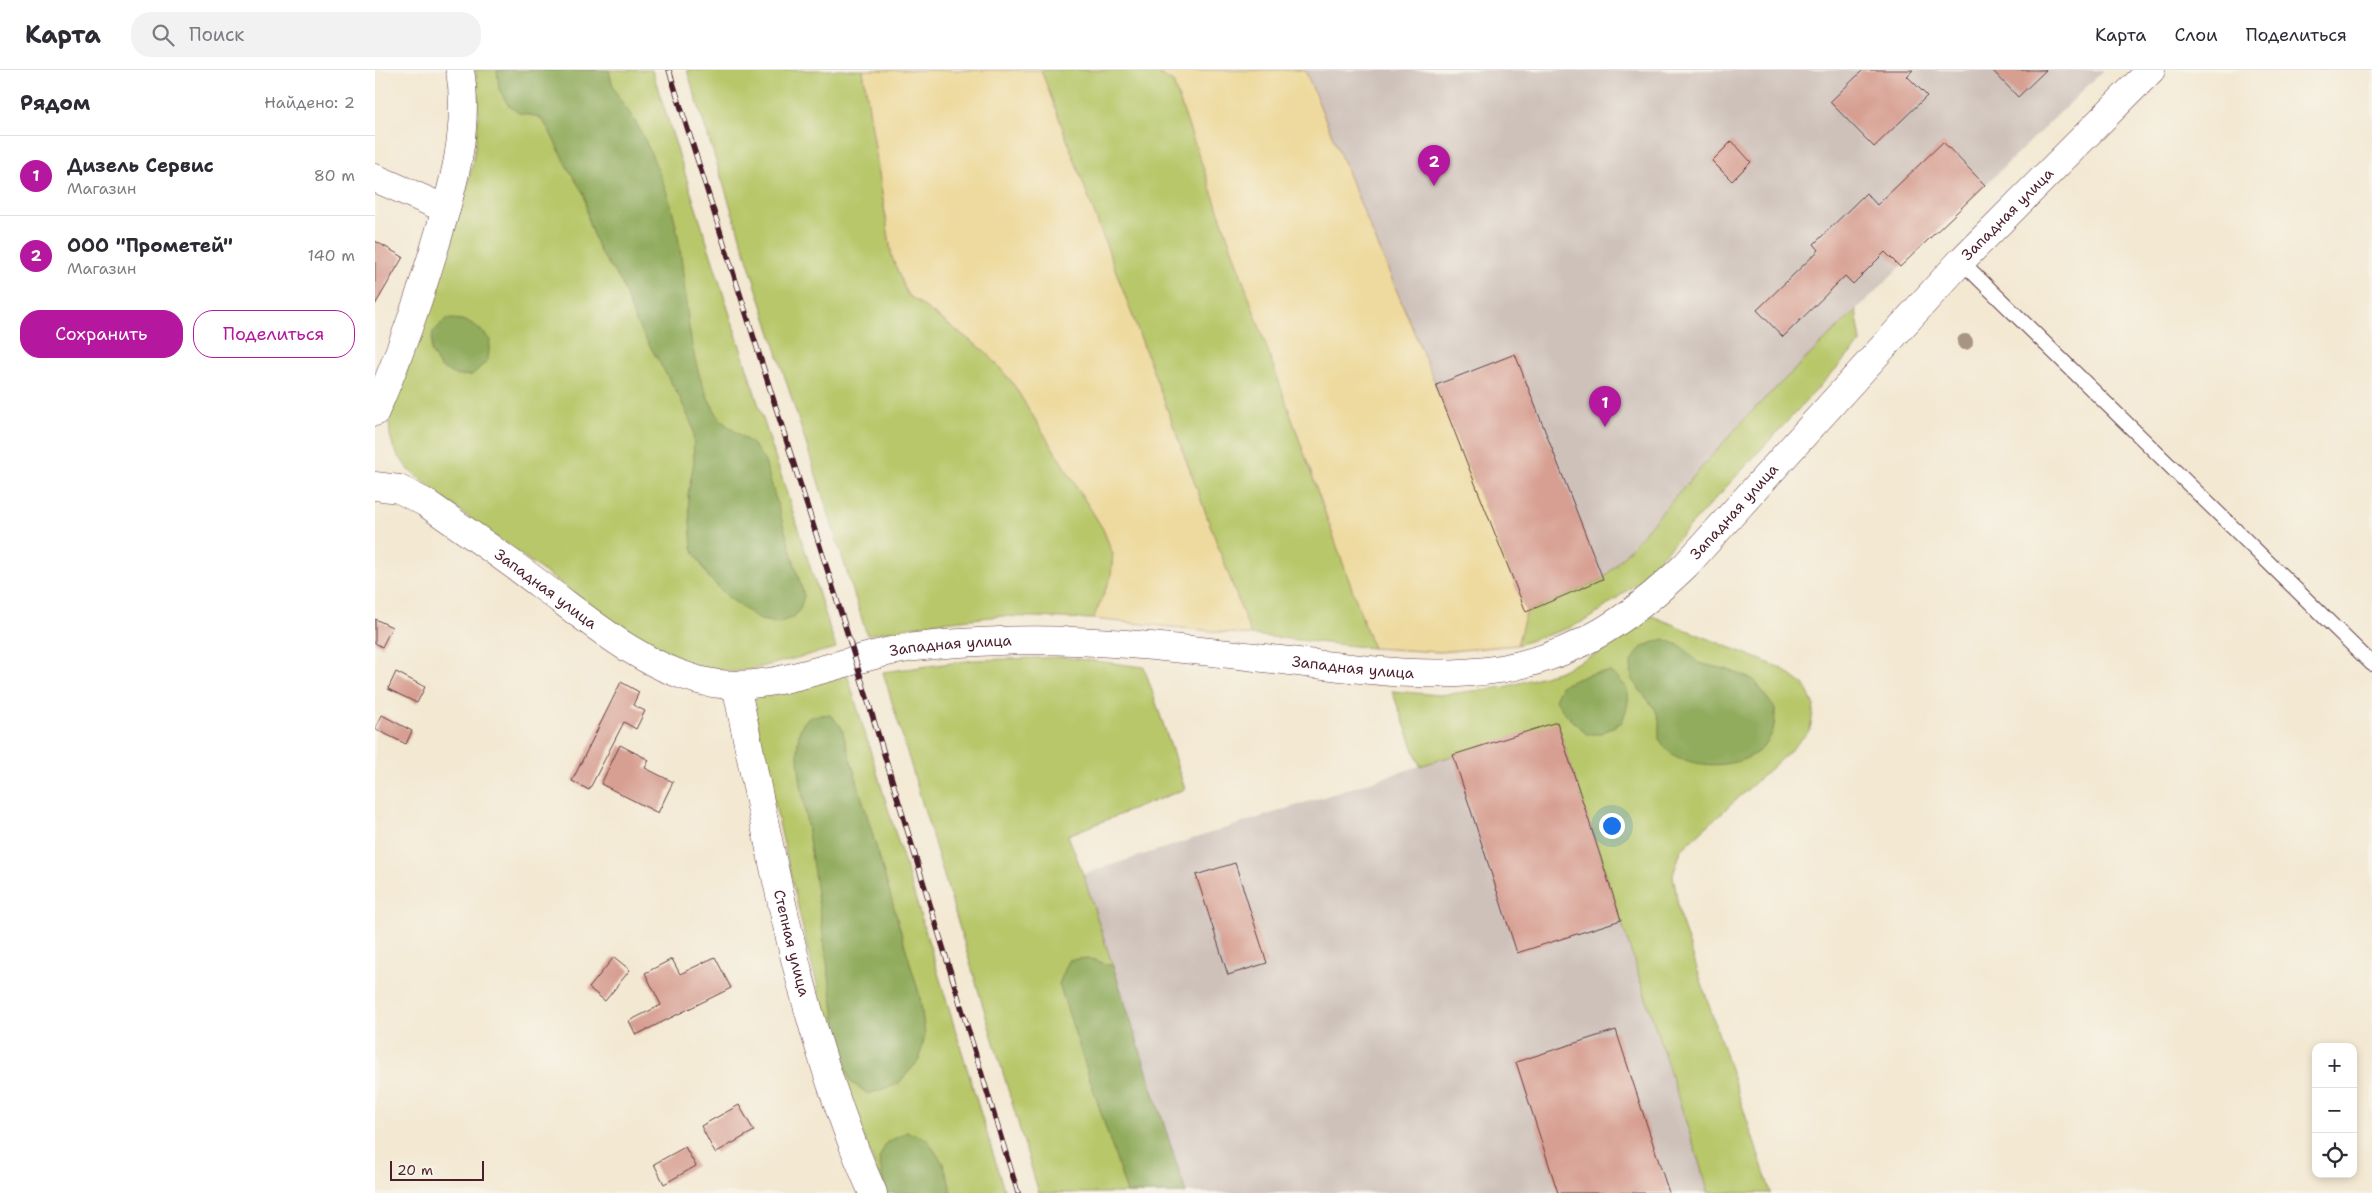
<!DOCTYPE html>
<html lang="ru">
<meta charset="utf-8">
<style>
:root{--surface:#fff;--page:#f2f2f3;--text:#2b2b33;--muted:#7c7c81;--line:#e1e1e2;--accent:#b5179e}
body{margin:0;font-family:"Shantell Sans",sans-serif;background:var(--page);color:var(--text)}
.controls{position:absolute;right:15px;bottom:15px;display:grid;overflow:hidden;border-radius:10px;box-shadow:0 2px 8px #0003}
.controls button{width:45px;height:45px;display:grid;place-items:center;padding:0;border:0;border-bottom:1px solid var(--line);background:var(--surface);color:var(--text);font:25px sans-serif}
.scale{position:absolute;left:15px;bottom:12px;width:94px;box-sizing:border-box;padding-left:5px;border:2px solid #4a1f2b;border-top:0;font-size:14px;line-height:18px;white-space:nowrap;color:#4a1f2b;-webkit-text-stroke:4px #f7f3e8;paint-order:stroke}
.you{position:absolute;left:1236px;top:755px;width:18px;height:18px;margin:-12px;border:4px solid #fff;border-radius:50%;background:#1a73e8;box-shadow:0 0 0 8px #1a73e833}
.badge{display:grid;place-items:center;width:32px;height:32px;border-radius:50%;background:var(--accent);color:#fff;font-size:16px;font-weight:700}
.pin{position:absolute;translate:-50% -41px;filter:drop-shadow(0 1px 2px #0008)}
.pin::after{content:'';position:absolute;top:26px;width:18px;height:15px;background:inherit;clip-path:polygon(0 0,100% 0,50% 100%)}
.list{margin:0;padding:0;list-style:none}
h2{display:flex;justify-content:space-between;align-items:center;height:65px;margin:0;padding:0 20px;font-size:21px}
h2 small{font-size:16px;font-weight:400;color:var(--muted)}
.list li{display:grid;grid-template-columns:32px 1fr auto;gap:15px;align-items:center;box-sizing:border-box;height:80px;padding:0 20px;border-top:1px solid var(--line)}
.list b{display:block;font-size:19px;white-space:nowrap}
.list p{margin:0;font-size:16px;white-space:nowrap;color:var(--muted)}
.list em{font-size:16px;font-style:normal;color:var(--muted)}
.actions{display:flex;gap:10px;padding:15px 20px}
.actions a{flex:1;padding:11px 0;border:1px solid var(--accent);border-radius:20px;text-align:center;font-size:18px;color:var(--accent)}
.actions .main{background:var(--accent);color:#fff}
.icon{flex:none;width:28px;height:28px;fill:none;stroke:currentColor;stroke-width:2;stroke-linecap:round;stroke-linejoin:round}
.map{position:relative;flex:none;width:1997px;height:1123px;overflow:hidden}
header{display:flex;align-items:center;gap:30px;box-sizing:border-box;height:70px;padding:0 25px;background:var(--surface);border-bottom:1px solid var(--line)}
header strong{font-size:24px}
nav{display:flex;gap:28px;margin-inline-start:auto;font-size:18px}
.search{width:350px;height:45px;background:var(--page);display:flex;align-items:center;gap:12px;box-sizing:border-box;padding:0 18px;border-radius:20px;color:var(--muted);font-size:19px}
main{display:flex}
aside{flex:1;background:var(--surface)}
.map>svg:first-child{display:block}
.industrial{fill:#cec1ba}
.green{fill:#b7c769;stroke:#80734a}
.forest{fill:#91ac5d;stroke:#6e6644}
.sand{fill:#eeda9e;stroke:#9c7c64}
.building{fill:#d79f92}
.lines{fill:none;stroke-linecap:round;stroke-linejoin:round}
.lane-casing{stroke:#633d44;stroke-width:16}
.street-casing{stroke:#633d44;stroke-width:29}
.secondary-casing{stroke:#633d44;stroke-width:29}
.lane{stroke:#fff;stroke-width:14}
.street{stroke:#fff;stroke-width:28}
.secondary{stroke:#fff;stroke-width:28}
.rail-casing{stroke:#4a1f2b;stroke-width:5.5}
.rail{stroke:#f7f3e8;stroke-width:4;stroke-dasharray:11;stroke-linecap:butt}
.tree{fill:#a89581}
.labels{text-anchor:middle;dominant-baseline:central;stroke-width:4;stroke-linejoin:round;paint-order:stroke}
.street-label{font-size:15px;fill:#4a1f2b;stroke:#f7f3e8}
</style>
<header>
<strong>Карта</strong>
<div class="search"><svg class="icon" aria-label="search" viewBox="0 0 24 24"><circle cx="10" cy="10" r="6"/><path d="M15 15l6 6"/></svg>Поиск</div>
<nav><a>Карта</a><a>Слои</a><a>Поделиться</a></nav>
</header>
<main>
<aside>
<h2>Рядом<small>Найдено: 2</small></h2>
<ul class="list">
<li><span class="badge">1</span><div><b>Дизель Сервис</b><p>Магазин</p></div><em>80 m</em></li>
<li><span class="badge">2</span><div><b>ООО &quot;Прометей&quot;</b><p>Магазин</p></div><em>140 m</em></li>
</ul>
<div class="actions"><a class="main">Сохранить</a><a>Поделиться</a></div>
</aside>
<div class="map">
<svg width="1997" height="1123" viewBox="0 0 1997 1123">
<rect width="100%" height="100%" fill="#f7f3e8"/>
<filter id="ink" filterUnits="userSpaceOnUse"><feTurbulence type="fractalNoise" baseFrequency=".02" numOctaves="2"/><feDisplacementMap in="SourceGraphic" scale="10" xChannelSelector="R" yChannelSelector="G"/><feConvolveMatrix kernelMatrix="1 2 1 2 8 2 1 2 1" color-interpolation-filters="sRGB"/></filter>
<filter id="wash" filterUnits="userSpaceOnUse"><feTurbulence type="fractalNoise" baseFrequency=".0096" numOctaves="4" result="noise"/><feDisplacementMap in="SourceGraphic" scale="20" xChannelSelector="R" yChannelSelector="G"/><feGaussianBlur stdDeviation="1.12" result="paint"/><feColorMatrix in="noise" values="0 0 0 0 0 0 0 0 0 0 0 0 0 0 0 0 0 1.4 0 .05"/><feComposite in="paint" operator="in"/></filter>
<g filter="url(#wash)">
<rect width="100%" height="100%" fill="#f3e8d2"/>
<path class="industrial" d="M930,0H1729L1372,346L1228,509L1151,542L1061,315Z
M1182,652L1334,1123H811L708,804Z"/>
<path class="green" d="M100,0H277L461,578L370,601L347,602L323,598L295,586L257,565L81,438L32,398L19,379L15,365L14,348C31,306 45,262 59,219C83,148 113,76 100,0Z
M312,0H488L517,187L532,224L611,282L637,312L728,459L738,484L736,507L718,549L625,546L558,553L492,565Z
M666,0H779L798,12L998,578L876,565Z
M1481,240L1486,272L1262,513L1217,547L1194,558L1142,575L1151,542L1228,509L1372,346Z
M1277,546L1406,598L1430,616L1439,636L1435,660L1416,680L1306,780L1298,805L1305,847L1396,1123H1334L1182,653L1045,696L1017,621L1065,625L1130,617L1183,602L1225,582Z
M687,587L769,597L810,719L693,765L708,804L811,1123H664L508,602L599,590Z
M472,604L630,1123H510L470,1017L432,877L375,624Z"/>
<path class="forest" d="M122,0H234C239,29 253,37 265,60C276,82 285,104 293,126C317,196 302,275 340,341C349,357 366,364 379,376C383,380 386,387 390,392L429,526L425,539L419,547L403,553L385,550L354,528L334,508L317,479L313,424L319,392L318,358L305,328L261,252L246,212L225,182L214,154L209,124L191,95L173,58L164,47L144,43L134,36L124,19Z
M71,249C94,249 100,253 115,270L113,290L97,305L82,306L65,297L56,281L58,262Z
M1289,569L1308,577L1323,593L1354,600L1379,610L1400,639C1400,649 1400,659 1394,669C1377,699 1324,701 1297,684C1292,681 1288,674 1284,669V649L1280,639L1257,610L1256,592L1268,576Z
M1235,602C1258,618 1256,627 1247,652L1225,664H1211L1188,641L1180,629L1187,615L1215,604Z
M455,645L466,656L545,927L550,965L544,990L523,1014L493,1024L476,1012L465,982L424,700C423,684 418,651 439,646C444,644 450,645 455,645Z
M713,888L738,896L811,1123H752L684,914L694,890Z
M532,1062L551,1068L569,1095L577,1123H510L504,1089L511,1073Z"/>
<path class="sand" d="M488,0H666L876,565L718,549L736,507L738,484L728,459L637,312L611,282L532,224L517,187Z
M779,0H930L1061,315L1151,542L1142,575L1064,582L998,578L798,12Z"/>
<g id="blocks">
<path class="building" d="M1488,0H1538L1532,6L1552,26L1499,77L1455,32Z
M1617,0H1671L1643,27Z
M1357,71L1376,92L1357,111L1337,91Z
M1568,72L1610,115L1525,197L1510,182L1478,214L1470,206L1408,267L1382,240L1444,180L1439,174L1491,123L1502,135Z
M0,171L28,187L0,235Z
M1140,284L1228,509L1151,542L1061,315Z
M0,549L17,557L7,577L0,573Z
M21,602L50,617L42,633L13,619Z
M246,612L264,622L258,635L270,641L261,659L249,652L214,720L197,711Z
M7,645L37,661L31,674L0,659Z
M1182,652L1246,850L1142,883L1078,685Z
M245,675L274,690L270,698L298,712L283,743L226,714Z
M860,793L892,893L853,905L821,805Z
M239,887L255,900L230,931L214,918Z
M340,887L356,918L261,965L254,951L286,935L270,903L297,889L305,904Z
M1241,960L1294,1123H1183L1141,992Z
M364,1035L379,1061L340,1083L326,1056Z
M310,1077L321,1096L289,1114L279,1094Z"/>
</g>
</g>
<g filter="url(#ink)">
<use href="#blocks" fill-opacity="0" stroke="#633d44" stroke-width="1"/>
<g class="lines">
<defs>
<path id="lane" d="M1586,191L1997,594"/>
<g id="street">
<path d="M0,108L71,139"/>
<path d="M0,342C24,287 44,230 61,173C78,117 95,59 85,0"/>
<path id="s1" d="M361,615C397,786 426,962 498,1123"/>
</g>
<g id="secondary">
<path id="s2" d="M0,416L24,419L51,433C90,460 129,487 167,516C216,552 264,594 323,610C386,627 455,594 516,581C551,574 588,573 624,571C721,567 818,580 915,591C984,599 1055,610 1125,599C1202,586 1256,548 1311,495L1586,191L1776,0"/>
</g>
</defs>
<use href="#lane" class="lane-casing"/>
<use href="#street" class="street-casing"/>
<use href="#secondary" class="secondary-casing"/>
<use href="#lane" class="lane"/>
<use href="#street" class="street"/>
<use href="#secondary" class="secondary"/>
<defs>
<path id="rail" d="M294,0L467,546L643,1123"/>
</defs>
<use href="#rail" class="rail-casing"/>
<use href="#rail" class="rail"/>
</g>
<circle class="tree" cx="1590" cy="272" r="8"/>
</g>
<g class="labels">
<g class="street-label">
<text stroke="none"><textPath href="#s2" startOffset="1882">Западная улица</textPath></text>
<text stroke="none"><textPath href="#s2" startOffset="1478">Западная улица</textPath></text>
<text stroke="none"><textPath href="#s2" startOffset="202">Западная улица</textPath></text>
<text stroke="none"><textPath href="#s2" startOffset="638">Западная улица</textPath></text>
<text stroke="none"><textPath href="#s2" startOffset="1042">Западная улица</textPath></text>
<text stroke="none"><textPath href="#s1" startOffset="264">Степная улица</textPath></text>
</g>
</g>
</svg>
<div class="controls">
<button>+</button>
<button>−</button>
<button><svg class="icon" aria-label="locate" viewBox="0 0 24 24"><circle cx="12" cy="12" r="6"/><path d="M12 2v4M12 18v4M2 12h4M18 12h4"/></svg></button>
</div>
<div class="scale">20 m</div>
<div class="you"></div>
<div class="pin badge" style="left:1230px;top:357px">1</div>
<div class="pin badge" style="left:1059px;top:116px">2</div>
</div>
</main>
